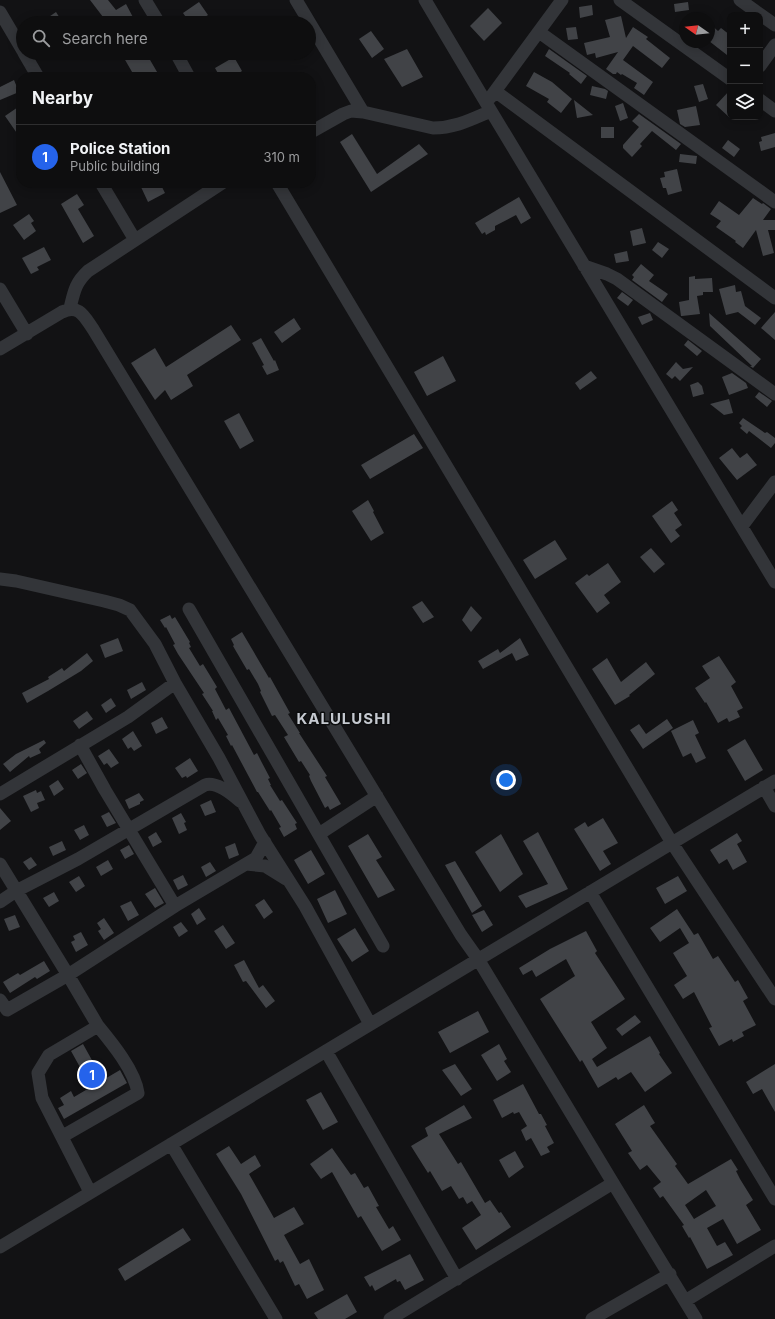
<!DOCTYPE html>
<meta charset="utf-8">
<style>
:root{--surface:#0e0e0f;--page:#1c1c1d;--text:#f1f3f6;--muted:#9b9c9e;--line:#2e2e2f;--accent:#2563eb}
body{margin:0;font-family:Inter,sans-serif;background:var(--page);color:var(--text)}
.controls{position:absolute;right:12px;top:12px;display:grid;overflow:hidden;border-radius:8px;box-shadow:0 2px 10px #0003}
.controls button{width:36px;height:36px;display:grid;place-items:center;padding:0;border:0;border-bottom:1px solid var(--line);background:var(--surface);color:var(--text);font:20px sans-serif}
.compass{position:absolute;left:679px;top:12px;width:36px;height:36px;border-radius:50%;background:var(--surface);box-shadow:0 2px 10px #0003;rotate:284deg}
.you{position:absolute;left:506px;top:780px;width:14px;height:14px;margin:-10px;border:3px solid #fff;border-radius:50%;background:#1a73e8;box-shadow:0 0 0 6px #1a73e833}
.badge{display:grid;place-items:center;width:26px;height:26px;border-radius:50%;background:var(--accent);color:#fff;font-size:13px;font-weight:700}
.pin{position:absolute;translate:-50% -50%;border:2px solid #fff;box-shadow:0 1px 4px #0006}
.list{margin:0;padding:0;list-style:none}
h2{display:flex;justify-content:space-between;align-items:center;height:52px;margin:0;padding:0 16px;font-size:17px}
h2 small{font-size:13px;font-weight:400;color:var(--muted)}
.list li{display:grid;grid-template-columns:26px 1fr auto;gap:12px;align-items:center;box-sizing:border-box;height:64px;padding:0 16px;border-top:1px solid var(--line)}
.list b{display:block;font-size:15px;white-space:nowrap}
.list p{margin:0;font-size:13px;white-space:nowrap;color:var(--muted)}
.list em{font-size:13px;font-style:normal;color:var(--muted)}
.icon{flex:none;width:22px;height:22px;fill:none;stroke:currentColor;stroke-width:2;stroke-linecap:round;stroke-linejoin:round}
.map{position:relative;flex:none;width:775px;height:1319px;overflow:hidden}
.search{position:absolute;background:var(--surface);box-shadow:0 2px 10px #0003;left:16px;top:16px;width:300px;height:44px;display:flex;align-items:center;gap:10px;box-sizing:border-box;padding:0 14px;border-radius:22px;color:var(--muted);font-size:15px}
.panel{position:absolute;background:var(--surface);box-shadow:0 2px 10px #0003;left:16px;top:72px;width:300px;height:116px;border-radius:16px}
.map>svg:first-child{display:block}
.building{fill:#414347;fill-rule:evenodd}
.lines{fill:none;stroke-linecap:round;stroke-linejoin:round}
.minor{stroke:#333539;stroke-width:13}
.labels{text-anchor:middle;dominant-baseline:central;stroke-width:3;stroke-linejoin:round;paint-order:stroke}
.district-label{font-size:15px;font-weight:bold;letter-spacing:1px;fill:#c5c9d0;stroke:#0d0e0f}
</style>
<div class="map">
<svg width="775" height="1319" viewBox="0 0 775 1319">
<rect width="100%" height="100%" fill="#121214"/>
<path class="building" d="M90,0H108L116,10L126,4L136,23H94L103,17Z
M199,2L208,15L196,23H190L183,13Z
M688,2L689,10L675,12L674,4Z
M592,5L593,15L580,18L579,7Z
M488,8L502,23L484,41L470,26Z
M56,12L63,23H40Z
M621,16L626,38L633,27L648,37L646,39L670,58L662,68L633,46L623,60L653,82L644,95L634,88L637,83L622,74L621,75L617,72L616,74H613L606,69L618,52L596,58L595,53L587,55L584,43L610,37L605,20Z
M709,23L718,31L721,28L730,35V50L727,55L709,41Z
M576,27L578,39L568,40L566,28Z
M371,31L384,49L372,58L359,39Z
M407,49L423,77L402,87L384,59Z
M549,49L587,76L581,84L569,74L570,73L545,56Z
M121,53H146L160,77H135Z
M234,57L242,71L233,77H220L215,68Z
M534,72L552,82L572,99L561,113L547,102L549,99L526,86Z
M14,80L19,92L0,100V87Z
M703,84L708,99L699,102L694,86Z
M592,86L605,89L608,91L606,99L590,95Z
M730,90V118L716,105Z
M574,100L593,115L577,118Z
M623,103L628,118L620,121L615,106Z
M21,105V139L5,116Z
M696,106L700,125L685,127L680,124L677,110Z
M639,114L681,144L676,150L652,131L640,144L642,146L632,157L623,148V145L639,127L632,121Z
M601,127H614V138H601Z
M775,133V147L761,151L759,142L762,141L761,137Z
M352,134L377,174L419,144L428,154L371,192L340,142Z
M728,140L740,149L734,157L722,148Z
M680,154L697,156L696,164L679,162Z
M677,169L682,191L668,195L666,188H663L660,178L665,177L664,172Z
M0,172L17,205L0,213Z
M149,183H160L165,193L148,202L141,187Z
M77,194L84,205L78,209L94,236L83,243L61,204Z
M519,197L531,218L521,224L516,215L495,226V230L486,235L485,232L482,234L475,223Z
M753,198L762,204L763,203L771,209L763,220H775V230H768L774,253L763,256L756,230L743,248L735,242L736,241L716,227L721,221L710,214L719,201L739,215Z
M29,214L34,221L31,223L36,231L24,240L13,225Z
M642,228L646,243L633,246L630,231Z
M658,242L669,249L662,258L652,250Z
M44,247L51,260L37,267L39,270L31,274L22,258Z
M627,251L629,261L616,263L614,254Z
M641,264L654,275L649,281L668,294L662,302L632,280L634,277L632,275Z
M695,276V279L712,278L713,292H703V295L697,296L700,314L682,316H681L679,302L689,300V277Z
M735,285L736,292L741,291L745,306L761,318L755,325L738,312L726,315L719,289Z
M622,292L633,300L628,306L617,298Z
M775,312V340L761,328Z
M650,313L653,320L642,325L638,317Z
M709,313L761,359L753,368L750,366H752L710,326Z
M294,318L301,329L282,343L274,332Z
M231,325L241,340L187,375L193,386L171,400L165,390L155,400L131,363L155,348L166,367Z
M261,338L274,361L275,360L279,370L267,375L262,366L264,365L252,343Z
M688,340L702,351L697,356L684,345Z
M443,356L456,381L427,396L414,372Z
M676,362L683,369L693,367L680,381L675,376L672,379L666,374Z
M591,371L597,378L580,390L575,383Z
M732,373L746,383L748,388L729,395L722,377Z
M698,382L702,386L704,394L693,397L690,385Z
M759,392L772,401L767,407L755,397Z
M729,399L733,413L724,415L710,404Z
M239,413L254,441L240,449L224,421Z
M743,418L765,433L767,432L775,438V443L771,448L749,431L747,434L740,428L742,426L739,423Z
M414,434L423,448L370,479L361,465Z
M732,448L740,458L747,453L757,465L737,480L719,458Z
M368,500L374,511L373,512L384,533L371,541L352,511Z
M672,501L678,510L674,513L682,525L675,530L680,536L671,543L652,516Z
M555,540L567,559L535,579L523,560Z
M651,548L665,564L654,573L640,557Z
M608,563L621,582L604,595L610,603L597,613L575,583L587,574L589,576Z
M422,601L434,617L423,623L412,607Z
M471,606L482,618L471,632L462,620Z
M170,615L172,619L175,617L190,642L189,643L191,647L189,648L200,666L203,664L217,687L215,689L226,710L229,708L254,755L257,753L261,761L270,778L268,779L271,785H270L280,801L282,800L297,823L295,824L297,829L284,837L279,828L281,827L271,810L270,811L258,792H257L232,745L231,746L226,736L228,735L218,718L216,720L212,711H213L202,694L204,693L178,654L173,645L175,644L166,627L165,628L160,620Z
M242,632L269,678L270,677L290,713L288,714L300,733H299L327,776L325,777L341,804L330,810L328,806L325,808L311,781L309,776L310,775L301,761L299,762L284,737L288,735L275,715L272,716L260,692L261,691L258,684L249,669L247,670L233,646L234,645L231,639Z
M118,638L123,651L105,658L100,645Z
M520,638L529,655L516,661L512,653L483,669L478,661L498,649L500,653Z
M87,653L93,661L81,671L48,691L27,703L22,693L49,679L48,677L62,668L64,671Z
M719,656L736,682L731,686L743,708L737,711L740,717L729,722L727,718L718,723L706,702L705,703L695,688L710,678L702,666Z
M607,658L621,682L646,662L655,674L629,695L630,696L615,705L592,669Z
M142,682L146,690L131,699L127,690Z
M111,698L116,706L106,713L101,705Z
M87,711L93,719L79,729L73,721Z
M162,717L168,728L156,734L151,723Z
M667,719L673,728L643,749L630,730L639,724L646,734Z
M693,720L699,733L695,735L706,758L696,763L691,753L683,757L671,731Z
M133,731L142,746L134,751L131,747L128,749L122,739Z
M745,739L763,770L745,781L727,750Z
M44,740L46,743L39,749L41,753L30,758L29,756L10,772L3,764L16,754Z
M109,749L119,763L111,768L107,763L104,765L98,756Z
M190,758L198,771L187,778L186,776L182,778L175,768Z
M81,764L87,773L78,779L72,770Z
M58,780L64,789L54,796L49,786Z
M36,790L37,793L41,791L45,800L37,803L39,808L31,812L23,796Z
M139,793L144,800L140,802V804L129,809L125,800Z
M211,800L216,812L205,816L200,805Z
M0,808L11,821L0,830Z
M109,812L116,823L107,827L101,816Z
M181,813L186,822L184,823L187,830L179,834L172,818Z
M603,818L618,843L603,851L611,864L600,871L574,829L585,822L588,827Z
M84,825L89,835L80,840L74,830Z
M156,832L162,842L153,847L148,837Z
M538,832L568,889L526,908L518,896L548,884L523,841Z
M737,833L742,841L737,844L747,862L733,870L727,859L719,864L710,850Z
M368,834L382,857L376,860L395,890L378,898L348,846Z
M501,834L523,874L500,892L475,852Z
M62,841L66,850L53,856L49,847Z
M235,843L239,855L229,859L225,847Z
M129,845L134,854L125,859L120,850Z
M311,850L325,874L308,884L294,860Z
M31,857L37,865L29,870L23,862Z
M108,860L113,869L101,876L96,867Z
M455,861L482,906L472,913L445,865Z
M210,862L216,871L206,877L201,867Z
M183,875L188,885L178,890L173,880Z
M79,876L85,886L76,892L69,882Z
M678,876L687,891L665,904L656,888Z
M155,888L164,903L155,908L145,894Z
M335,890L347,914L328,923L317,899Z
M54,892L59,901L49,907L43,898Z
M264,899L273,912L264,919L255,905Z
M131,901L139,915L128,921L120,906Z
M199,908L206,919L197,925L191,914Z
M677,909L694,935L698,933L713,959L718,956L735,982L738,980L748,998L743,1001L756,1025L742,1032L744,1036L733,1042L732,1039L719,1046L709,1028L712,1027L694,992L683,999L674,985L687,976L673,953L689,943L680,928L660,942L650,928Z
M484,910L493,925L482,932L472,915Z
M15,915L20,927L9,931L4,919Z
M104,918L114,933L104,940L98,931L101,929L97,923Z
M181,922L188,931L179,937L173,927Z
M223,925L235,943L226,949L214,931Z
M355,928L369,951L352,962L337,939Z
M586,931L597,951L595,953L625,999L591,1022L607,1048L592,1059L597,1067L650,1036L660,1053L659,1054L672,1073L645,1092L631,1072L618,1080L616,1077L598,1088L582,1060L580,1062L540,999L575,976L566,959L536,977L532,970L523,975L519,968L550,949Z
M81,932L88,945L76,952L71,942L75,940L73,936Z
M244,960L259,988L263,985L275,1001L266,1008L246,981L243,982L234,965Z
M44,961L50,971L37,979L35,977L10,993L3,982L18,973L20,975Z
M478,1011L489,1032L450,1053L438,1032Z
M635,1015L641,1022L622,1036L616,1029Z
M83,1044L103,1080L120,1070L127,1083L64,1119L58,1108L64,1105L60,1098L71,1091L74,1097L91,1087L71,1051Z
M499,1044L507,1059L504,1061L511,1072L497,1081L481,1055Z
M455,1064L472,1089L461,1096L442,1070Z
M775,1064V1112L762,1089L753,1094L746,1082Z
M523,1084L539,1114H541L547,1125L545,1126L554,1143L547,1147L550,1152L541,1156L531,1138L526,1141L521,1130L527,1126L519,1112L514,1114L513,1112L502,1118L493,1100Z
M321,1092L338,1122L323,1130L306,1100Z
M464,1105L472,1118L439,1134L458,1164L461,1162L485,1203L490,1200L499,1213L501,1212L511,1227L476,1250L462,1228L481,1215L472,1201L467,1204L463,1197L459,1199L451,1186L442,1191L430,1171L428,1173L411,1146L428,1136L425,1128Z
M644,1105L655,1123L650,1126L677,1164L675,1166L688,1184L731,1159L738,1170L736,1171L740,1179L753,1200L746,1205L761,1230L737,1244L723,1219L707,1228L717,1246L725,1242L733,1255L707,1269L690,1237L689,1238L682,1226L684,1225L663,1196L660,1198L653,1188L661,1182L647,1165L640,1170L628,1153L632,1151L615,1124ZM706,1190L716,1206L694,1219L685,1205Z
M229,1146L241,1164L255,1155L261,1166L249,1174L274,1218L294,1207L304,1224L284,1235L300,1264L309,1259L324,1290L307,1299L299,1284L295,1286L283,1261L280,1263L278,1259L275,1261L241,1194L216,1154Z
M332,1148L351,1175L355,1173L364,1188L368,1186L379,1206L376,1207L389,1229L393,1226L401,1240L382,1251L361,1216L358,1218L332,1172L321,1179L310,1164Z
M515,1151L524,1167L509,1178L499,1160Z
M183,1228L191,1240L125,1281L118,1269Z
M410,1254L424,1280L405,1290L400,1281L397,1282L396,1279L375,1291L372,1285L370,1287L364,1277Z
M347,1294L357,1312L345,1319H318L314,1313Z"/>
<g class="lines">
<path class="minor" d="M145,0L159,23
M296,0L363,112
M425,0L491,111L775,582
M620,0L730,79
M740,0L775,25
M0,12L23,51
M539,32L775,202
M24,53L38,77
M176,53L189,77
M760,66L775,45
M495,91L775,298
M490,98L562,0
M760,100L775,111
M311,132L343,114L351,111L363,112L433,128C455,128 470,120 491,111
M101,183L135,240
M277,183L672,843L775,999
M584,266L607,274L617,279L775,394
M0,289L27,334
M70,308C74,292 75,283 88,271L222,183
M0,349L62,312C79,304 84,316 93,329L461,935L478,959L613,1183L696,1319
M742,526L775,482
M0,579L16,581L104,601L119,605L130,610L155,644L175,683L219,758L260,835L305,906L370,1024
M189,609L383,946
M80,745L105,790L175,906
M764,787L775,806
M0,794L128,717L175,683
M319,834L377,796
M0,864L68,975L98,1026L49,1055L38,1073L42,1098L90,1192
M246,864L265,866L286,879
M590,892L775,1199
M0,902L16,891L78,859L205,785C216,781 232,794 240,801
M0,1000L7,1010L68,975L175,906L256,858L265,842
M326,1051L457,1279
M63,1136L138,1093C135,1071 112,1043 98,1026
M171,1144L276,1319
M0,1247L775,781
M685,1301L775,1246
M390,1319L613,1183
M592,1319L670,1274"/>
</g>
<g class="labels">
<g class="district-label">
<text x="344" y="718">KALULUSHI</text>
</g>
</g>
</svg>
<div class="controls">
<button>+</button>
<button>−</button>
<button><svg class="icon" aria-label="layers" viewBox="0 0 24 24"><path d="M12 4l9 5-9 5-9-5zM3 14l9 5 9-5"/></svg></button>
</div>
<svg class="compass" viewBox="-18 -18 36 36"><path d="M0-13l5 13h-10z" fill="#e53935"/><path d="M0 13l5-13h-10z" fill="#9b9c9e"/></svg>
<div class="you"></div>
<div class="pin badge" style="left:92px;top:1075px">1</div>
<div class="search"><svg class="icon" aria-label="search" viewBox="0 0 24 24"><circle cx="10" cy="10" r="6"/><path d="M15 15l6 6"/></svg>Search here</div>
<section class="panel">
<h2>Nearby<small></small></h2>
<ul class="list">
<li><span class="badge">1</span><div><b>Police Station</b><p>Public building</p></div><em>310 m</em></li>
</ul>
</section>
</div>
